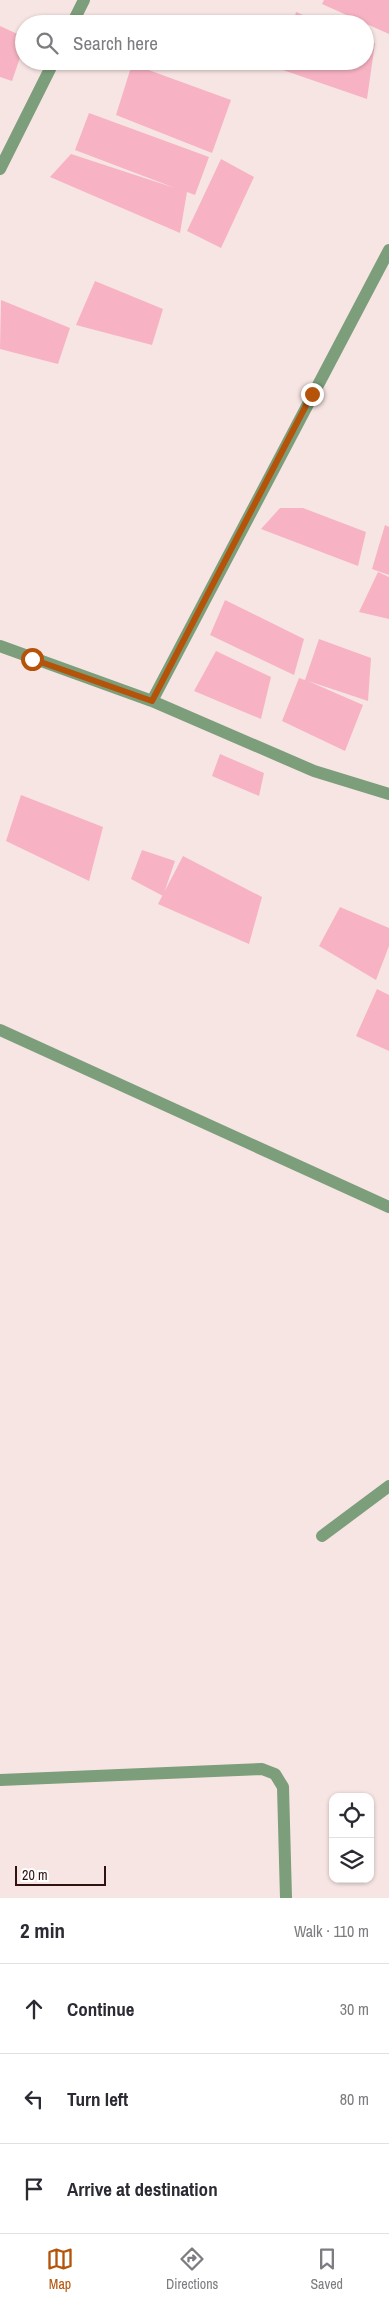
<!DOCTYPE html>
<meta charset="utf-8">
<style>
:root{--surface:#fff;--page:#f7f7f7;--text:#2b2b33;--muted:#7c7c81;--line:#e1e1e2;--accent:#b45309}
body{margin:0;font-family:"Archivo Narrow",sans-serif;background:var(--page);color:var(--text)}
.controls{position:absolute;right:15px;bottom:15px;display:grid;overflow:hidden;border-radius:10px;box-shadow:0 1px 4px #0004}
.controls button{width:45px;height:45px;display:grid;place-items:center;padding:0;border:0;border-bottom:1px solid var(--line);background:var(--surface);color:var(--text);font:25px sans-serif}
.scale{position:absolute;left:15px;bottom:12px;width:91px;box-sizing:border-box;padding-left:5px;border:2px solid #311211;border-top:0;font-size:14px;line-height:18px;white-space:nowrap;color:#311211;-webkit-text-stroke:4px #fff;paint-order:stroke}
.stop{position:absolute;width:15px;height:15px;margin:-11px;border:4px solid #b45309;border-radius:50%;background:#fff}
.stop.end{background:#b45309;border-color:#fff;box-shadow:0 1px 5px #0008}
.list{margin:0;padding:0;list-style:none}
h2{display:flex;justify-content:space-between;align-items:center;height:65px;margin:0;padding:0 20px;font-size:21px}
h2 small{font-size:16px;font-weight:400;color:var(--muted)}
.list li{display:grid;grid-template-columns:32px 1fr auto;gap:15px;align-items:center;box-sizing:border-box;height:90px;padding:0 20px;border-top:1px solid var(--line)}
.list b{display:block;font-size:19px;white-space:nowrap}
.list em{font-size:16px;font-style:normal;color:var(--muted)}
.icon{flex:none;width:28px;height:28px;fill:none;stroke:currentColor;stroke-width:2;stroke-linecap:round;stroke-linejoin:round}
.map{position:relative;flex:none;width:389px;height:1898px;overflow:hidden}
.search{position:absolute;background:var(--surface);box-shadow:0 1px 4px #0004;left:15px;right:15px;top:15px;height:55px;display:flex;align-items:center;gap:12px;box-sizing:border-box;padding:0 18px;border-radius:28px;color:var(--muted);font-size:19px}
.sheet{height:335px;background:var(--surface)}
nav{display:flex;justify-content:space-around;align-items:center;box-sizing:border-box;height:70px;border-top:1px solid var(--line);background:var(--surface);font-size:14px;color:var(--muted)}
nav a{display:grid;justify-items:center;gap:2px}
nav .on{color:var(--accent)}
.map>svg:first-child{display:block}
.building{fill:#f7b3c3}
.lines{fill:none;stroke-linecap:round;stroke-linejoin:round}
.minor{stroke:#7c9e7a;stroke-width:12}
.route{stroke:#b45309;stroke-width:6}
</style>
<div class="map">
<svg width="389" height="1898" viewBox="0 0 389 1898">
<rect width="100%" height="100%" fill="#f7e5e3"/>
<path class="building" d="M324,0H389V34L322,4Z
M296,12L325,24H293Z
M0,26L24,37V46L12,81L0,77Z
M365,39L375,43L367,99L280,69L282,61H365Z
M132,64L231,100L212,153L116,115Z
M89,113L209,157L195,195L187,192L180,233L50,177L71,154L175,188L75,150Z
M221,159L254,177L221,248L187,231Z
M95,281L163,309L152,345L76,325Z
M1,300L70,328L58,364L0,349Z
M280,508H303L366,532L358,566L261,529Z
M385,525L389,527V575L372,569Z
M378,572L389,577V619L359,612Z
M225,600L304,639L294,675L210,635Z
M319,639L371,658L368,701L308,681L363,705L345,751L282,721L299,678L305,680Z
M216,651L271,677L261,719L194,691Z
M220,754L264,773L259,796L212,776Z
M21,795L103,827L89,881L6,841Z
M142,850L175,861L163,896L131,879Z
M183,856L262,897L249,944L158,904Z
M340,907L389,928V946L376,980L319,946Z
M377,989L389,995V1051L356,1036Z"/>
<g class="lines">
<path class="minor" d="M72,24L84,0
M0,169L54,61
M0,646L152,701L314,771L389,794
M152,701L389,250
M0,1030L389,1207
M322,1536L389,1486
M0,1780L262,1769L275,1774L283,1787L286,1898"/>
</g>
<g class="lines">
<path class="route" d="M32,659L152,701L312,394"/>
</g>
</svg>
<div class="controls">
<button><svg class="icon" aria-label="locate" viewBox="0 0 24 24"><circle cx="12" cy="12" r="6"/><path d="M12 2v4M12 18v4M2 12h4M18 12h4"/></svg></button>
<button><svg class="icon" aria-label="layers" viewBox="0 0 24 24"><path d="M12 4l9 5-9 5-9-5zM3 14l9 5 9-5"/></svg></button>
</div>
<div class="scale">20 m</div>
<div class="stop" style="left:32px;top:659px"></div>
<div class="stop end" style="left:312px;top:394px"></div>
<div class="search"><svg class="icon" aria-label="search" viewBox="0 0 24 24"><circle cx="10" cy="10" r="6"/><path d="M15 15l6 6"/></svg>Search here</div>
</div>
<section class="sheet">
<h2>2 min<small>Walk · 110 m</small></h2>
<ul class="list">
<li><svg class="icon" aria-label="ahead" viewBox="0 0 24 24"><path d="M12 20V5M6 11l6-6 6 6"/></svg><div><b>Continue</b></div><em>30 m</em></li>
<li><svg class="icon" aria-label="left" viewBox="0 0 24 24"><path d="M17 20v-9H6M10 6l-5 5 5 5"/></svg><div><b>Turn left</b></div><em>80 m</em></li>
<li><svg class="icon" aria-label="arrive" viewBox="0 0 24 24"><path d="M6 21V4h12l-3 4 3 4H6"/></svg><div><b>Arrive at destination</b></div></li>
</ul>
</section>
<nav>
<a class="on"><svg class="icon" aria-label="map" viewBox="0 0 24 24"><path d="M3 6l6-2 6 2 6-2v14l-6 2-6-2-6 2zM9 4v14M15 6v14"/></svg>Map</a>
<a><svg class="icon" aria-label="directions" viewBox="0 0 24 24"><path d="M12 3l9 9-9 9-9-9zM9 14v-3h6M13 9l2 2-2 2"/></svg>Directions</a>
<a><svg class="icon" aria-label="saved" viewBox="0 0 24 24"><path d="M7 4h10v16l-5-4-5 4z"/></svg>Saved</a>
</nav>
